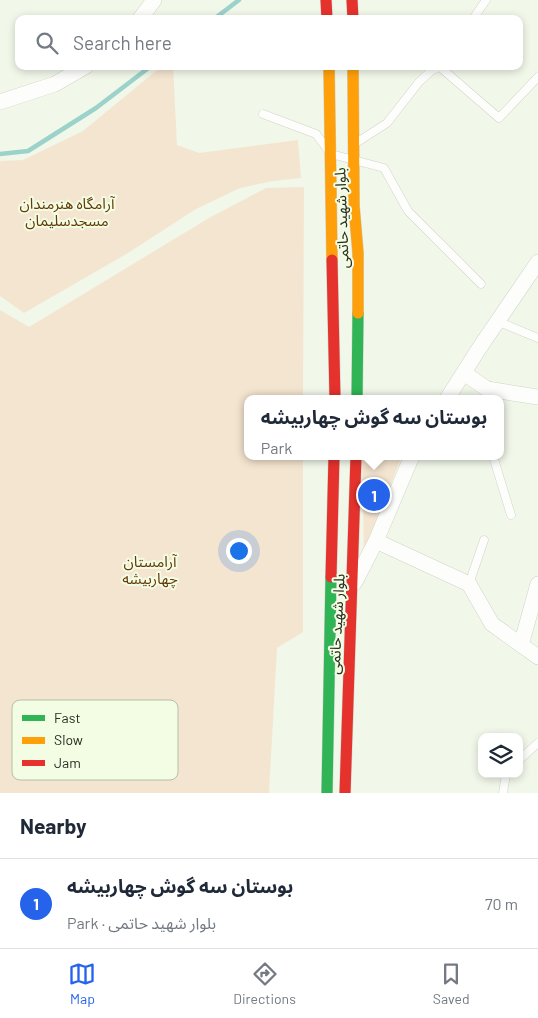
<!DOCTYPE html>
<meta charset="utf-8">
<style>
:root{--surface:#fff;--page:#f6f6f7;--text:#1f2937;--muted:#747a83;--line:#e0e1e3;--accent:#2563eb}
body{margin:0;font-family:Barlow,"Noto Sans Arabic",sans-serif;background:var(--page);color:var(--text)}
.controls{position:absolute;right:15px;bottom:15px;display:grid;overflow:hidden;border-radius:10px;box-shadow:0 2px 8px #0003}
.controls button{width:45px;height:45px;display:grid;place-items:center;padding:0;border:0;border-bottom:1px solid var(--line);background:var(--surface);color:var(--text);font:25px sans-serif}
.you{position:absolute;left:238px;top:550px;width:18px;height:18px;margin:-12px;border:4px solid #fff;border-radius:50%;background:#1a73e8;box-shadow:0 0 0 8px #1a73e833}
.badge{display:grid;place-items:center;width:32px;height:32px;border-radius:50%;background:var(--accent);color:#fff;font-size:16px;font-weight:700}
.pin{position:absolute;translate:-50% -50%;border:2px solid #fff;box-shadow:0 1px 5px #0006}
.popup{position:absolute;left:244px;top:395px;width:260px;height:65px;box-sizing:border-box;display:grid;place-content:center;border-radius:10px;background:var(--surface);filter:drop-shadow(0 1px 4px #0005);font-size:16px;white-space:nowrap;color:var(--muted)}
.popup b{font-size:19px;color:var(--text)}
.popup::after{content:'';position:absolute;left:50%;top:100%;margin-left:-10px;border:10px solid transparent;border-top-color:var(--surface)}
.list{margin:0;padding:0;list-style:none}
h2{display:flex;justify-content:space-between;align-items:center;height:65px;margin:0;padding:0 20px;font-size:21px}
h2 small{font-size:16px;font-weight:400;color:var(--muted)}
.list li{display:grid;grid-template-columns:32px 1fr auto;gap:15px;align-items:center;box-sizing:border-box;height:90px;padding:0 20px;border-top:1px solid var(--line)}
.list b{display:block;font-size:19px;white-space:nowrap}
.list p{margin:0;font-size:16px;white-space:nowrap;color:var(--muted)}
.list em{font-size:16px;font-style:normal;color:var(--muted)}
.icon{flex:none;width:28px;height:28px;fill:none;stroke:currentColor;stroke-width:2;stroke-linecap:round;stroke-linejoin:round}
.map{position:relative;flex:none;width:538px;height:793px;overflow:hidden}
.search{position:absolute;background:var(--surface);box-shadow:0 2px 8px #0003;left:15px;right:15px;top:15px;height:55px;display:flex;align-items:center;gap:12px;box-sizing:border-box;padding:0 18px;border-radius:10px;color:var(--muted);font-size:19px}
.sheet{height:155px;background:var(--surface)}
nav{display:flex;justify-content:space-around;align-items:center;box-sizing:border-box;height:70px;border-top:1px solid var(--line);background:var(--surface);font-size:14px;color:var(--muted)}
nav a{display:grid;justify-items:center;gap:2px}
nav .on{color:var(--accent)}
.map>svg:first-child{display:block}
.green{fill:#f4e5d0}
.lines{fill:none;stroke-linecap:round;stroke-linejoin:round}
.stream{stroke:#9bd2ca;stroke-width:4.5}
.lane-casing{stroke:#cfd4c9;stroke-width:9}
.street-casing{stroke:#cfd4c9;stroke-width:16}
.fast-casing{stroke:#cfd4c9;stroke-width:12}
.slow-casing{stroke:#cfd4c9;stroke-width:12}
.jam-casing{stroke:#cfd4c9;stroke-width:12}
.lane{stroke:#fdfefc;stroke-width:8}
.street{stroke:#fdfefc;stroke-width:15}
.fast{stroke:#30b455;stroke-width:11}
.slow{stroke:#ff9f0a;stroke-width:11}
.jam{stroke:#e5322d;stroke-width:11}
.labels{text-anchor:middle;dominant-baseline:central;stroke-width:4;stroke-linejoin:round;paint-order:stroke}
.park-label{font-size:15px;fill:#653908;stroke:#f2fde3}
.street-label{font-size:15px;fill:#282c22;stroke:#f2fde3}
.key{fill:#f2fde3;stroke:#b5bea9;stroke-width:1}
.key-label{font-size:14px;fill:#282c22}
</style>
<div class="map">
<svg width="538" height="793" viewBox="0 0 538 793">
<rect width="100%" height="100%" fill="#f1f7e9"/>
<path class="green" d="M162,66H173L177,145L199,153L298,140L301,178L273,181L240,188L196,209L128,253L24,313L0,296V161L23,160L83,131Z
M304,187L303,399H248V456H303V632L277,648L269,793H0V310L29,327L209,218L266,188Z
M362,456H402L364,551Z"/>
<g class="lines">
<path class="stream" d="M214,19L239,0
M0,154L28,151L96,108L151,66"/>
<defs>
<path id="lane" d="M473,19L486,0
M440,67L499,118L538,77
M263,114L316,134L331,154L384,168L408,211L481,284
M356,143L387,123L419,82L432,70L441,66
M497,321L538,338
M493,456L511,515
M469,584L484,540
M519,760L538,743
M503,793L506,774"/>
<path id="street" d="M140,19L154,0
M0,102L55,84L86,66
M464,373L487,389L538,397
M447,399L480,347L538,262
M376,541L469,584L492,624L538,657
M355,582L376,541L412,456
M521,645L538,584"/>
<path id="fast" d="M357,399L358,313
M327,793L331,577"/>
<path id="slow" d="M329,66L332,260
M353,66L354,206L358,253V313"/>
<path id="jam" d="M326,0L327,19
M352,0L353,19
M332,260L335,399
M331,577L334,456
M345,793L356,456"/>
</defs>
<use href="#lane" class="lane-casing"/>
<use href="#street" class="street-casing"/>
<use href="#fast" class="fast-casing"/>
<use href="#slow" class="slow-casing"/>
<use href="#jam" class="jam-casing"/>
<use href="#lane" class="lane"/>
<use href="#street" class="street"/>
<use href="#fast" class="fast"/>
<use href="#slow" class="slow"/>
<use href="#jam" class="jam"/>
</g>
<g class="labels">
<g class="park-label">
<text x="67" y="203">آرامگاه هنرمندان<tspan x="67" dy="17">مسجدسلیمان</tspan></text>
<text x="150" y="561">آرامستان<tspan x="150" dy="17">چهاربیشه</tspan></text>
</g>
<g class="street-label">
<text transform="translate(341 218) rotate(-92)">بلوار شهید حاتمی</text>
<text transform="translate(336 624) rotate(-87)">بلوار شهید حاتمی</text>
</g>
</g>
<rect x="12" y="700" width="166" height="80" rx="8" class="key"/>
<rect x="22" y="715" width="23" height="6" fill="#30b455"/>
<rect x="22" y="737" width="23" height="7" fill="#ff9f0a"/>
<rect x="22" y="760" width="23" height="6" fill="#e5322d"/>
<g class="key-label">
<text x="54" y="723">Fast</text>
<text x="54" y="745">Slow</text>
<text x="54" y="768">Jam</text>
</g>
</svg>
<div class="controls">
<button><svg class="icon" aria-label="layers" viewBox="0 0 24 24"><path d="M12 4l9 5-9 5-9-5zM3 14l9 5 9-5"/></svg></button>
</div>
<div class="you"></div>
<div class="pin badge" style="left:374px;top:495px">1</div>
<div class="popup"><b>بوستان سه گوش چهاربیشه</b>Park</div>
<div class="search"><svg class="icon" aria-label="search" viewBox="0 0 24 24"><circle cx="10" cy="10" r="6"/><path d="M15 15l6 6"/></svg>Search here</div>
</div>
<section class="sheet">
<h2>Nearby<small></small></h2>
<ul class="list">
<li><span class="badge">1</span><div><b>بوستان سه گوش چهاربیشه</b><p>Park · بلوار شهید حاتمی</p></div><em>70 m</em></li>
</ul>
</section>
<nav>
<a class="on"><svg class="icon" aria-label="map" viewBox="0 0 24 24"><path d="M3 6l6-2 6 2 6-2v14l-6 2-6-2-6 2zM9 4v14M15 6v14"/></svg>Map</a>
<a><svg class="icon" aria-label="directions" viewBox="0 0 24 24"><path d="M12 3l9 9-9 9-9-9zM9 14v-3h6M13 9l2 2-2 2"/></svg>Directions</a>
<a><svg class="icon" aria-label="saved" viewBox="0 0 24 24"><path d="M7 4h10v16l-5-4-5 4z"/></svg>Saved</a>
</nav>
